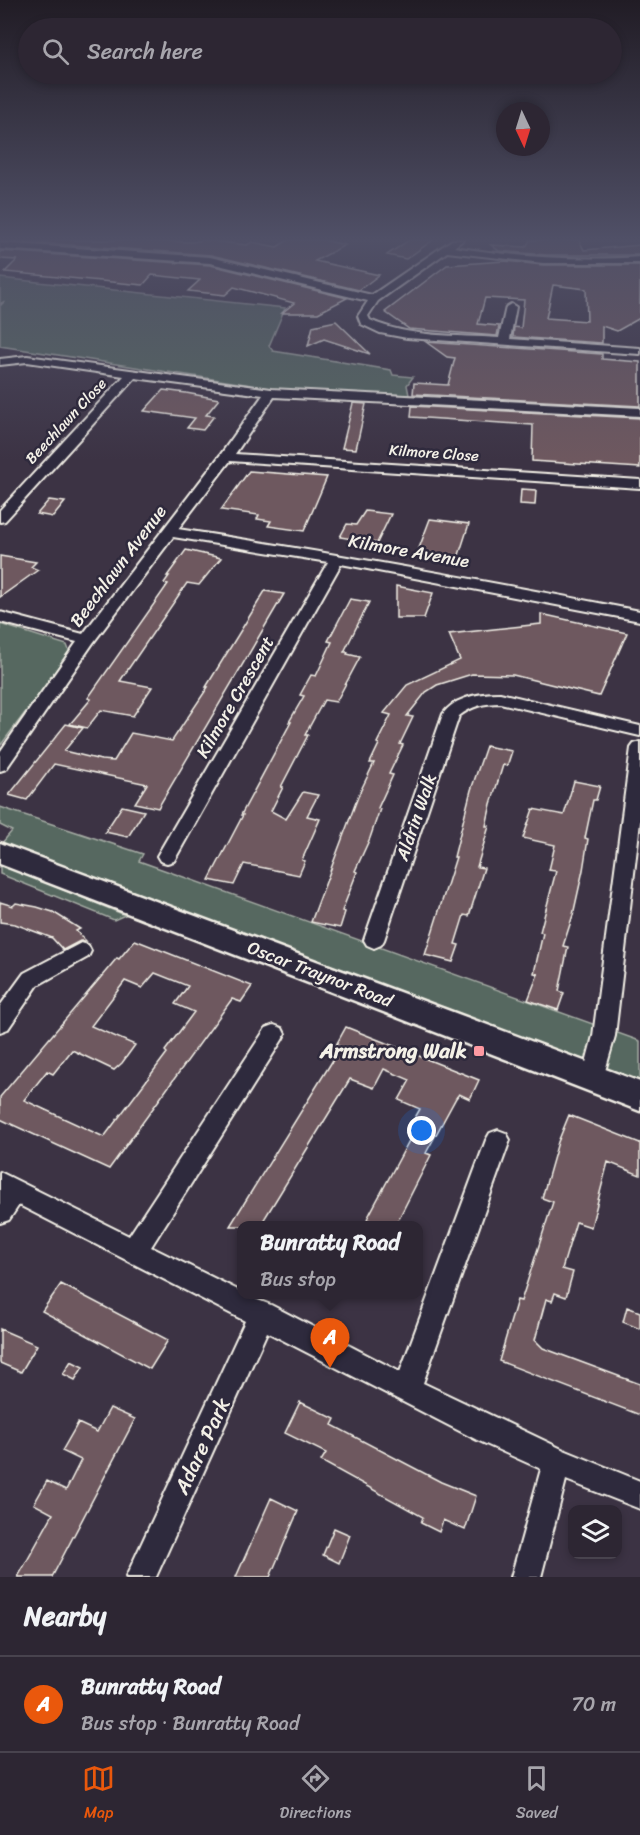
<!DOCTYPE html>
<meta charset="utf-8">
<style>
:root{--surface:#2d2633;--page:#39323f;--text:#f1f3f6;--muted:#a7a5ac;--line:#48434e;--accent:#ea580c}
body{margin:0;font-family:Sriracha,sans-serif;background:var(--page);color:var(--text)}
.controls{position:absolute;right:18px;bottom:18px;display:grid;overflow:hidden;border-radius:12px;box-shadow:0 3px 9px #0003}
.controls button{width:54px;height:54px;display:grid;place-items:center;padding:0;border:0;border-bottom:2px solid var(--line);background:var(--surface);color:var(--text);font:30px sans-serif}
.compass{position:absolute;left:496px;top:102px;width:54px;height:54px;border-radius:50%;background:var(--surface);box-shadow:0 3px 9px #0003;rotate:176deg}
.you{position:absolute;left:422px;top:1131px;width:21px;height:21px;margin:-15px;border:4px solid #fff;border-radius:50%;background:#1a73e8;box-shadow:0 0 0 9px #1a73e833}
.badge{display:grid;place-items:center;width:39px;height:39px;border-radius:50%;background:var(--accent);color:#fff;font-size:20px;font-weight:700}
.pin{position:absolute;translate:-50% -50px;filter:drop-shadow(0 2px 3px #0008)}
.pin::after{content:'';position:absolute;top:32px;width:21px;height:18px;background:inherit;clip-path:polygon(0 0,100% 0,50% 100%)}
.popup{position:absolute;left:237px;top:1221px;width:186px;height:78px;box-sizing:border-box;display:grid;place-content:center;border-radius:12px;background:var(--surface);filter:drop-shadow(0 2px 4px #0005);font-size:20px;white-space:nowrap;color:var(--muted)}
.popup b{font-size:22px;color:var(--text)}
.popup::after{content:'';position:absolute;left:50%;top:100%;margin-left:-12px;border:12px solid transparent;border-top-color:var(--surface)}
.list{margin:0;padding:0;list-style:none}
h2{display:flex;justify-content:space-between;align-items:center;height:78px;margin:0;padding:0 24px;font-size:26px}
h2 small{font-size:20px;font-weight:400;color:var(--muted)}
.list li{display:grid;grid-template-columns:39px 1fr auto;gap:18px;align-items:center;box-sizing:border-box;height:96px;padding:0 24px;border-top:2px solid var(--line)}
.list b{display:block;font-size:22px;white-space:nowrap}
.list p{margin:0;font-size:20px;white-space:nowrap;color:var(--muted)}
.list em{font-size:20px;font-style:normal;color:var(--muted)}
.icon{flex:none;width:33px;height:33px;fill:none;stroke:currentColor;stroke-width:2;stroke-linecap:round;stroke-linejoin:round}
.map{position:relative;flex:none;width:640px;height:1577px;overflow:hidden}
.search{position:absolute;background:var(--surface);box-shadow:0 3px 9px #0003;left:18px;right:18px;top:18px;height:66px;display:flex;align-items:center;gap:15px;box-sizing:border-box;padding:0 21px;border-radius:33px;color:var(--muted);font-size:22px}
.sheet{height:174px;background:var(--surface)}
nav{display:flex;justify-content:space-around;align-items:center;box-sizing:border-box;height:84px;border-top:2px solid var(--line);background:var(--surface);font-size:16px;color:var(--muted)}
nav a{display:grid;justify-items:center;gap:3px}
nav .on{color:var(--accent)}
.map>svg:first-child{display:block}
.green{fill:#566860;stroke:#a5aca4;stroke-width:1.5}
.building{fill:#6e585e;stroke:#f4f1e8;stroke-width:1.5;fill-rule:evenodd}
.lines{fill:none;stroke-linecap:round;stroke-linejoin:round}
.street-casing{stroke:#f4f1e8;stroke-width:4}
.secondary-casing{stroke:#f4f1e8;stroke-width:5}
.street{fill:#2f2a3d;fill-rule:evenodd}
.secondary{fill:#2f2a3d;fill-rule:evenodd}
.poi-dot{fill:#ff9aa2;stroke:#2f2a3d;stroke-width:2}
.labels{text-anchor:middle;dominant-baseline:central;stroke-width:5;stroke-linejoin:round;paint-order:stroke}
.far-street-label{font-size:15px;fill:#f4f1e8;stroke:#2f2a3d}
.street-label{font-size:18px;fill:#f4f1e8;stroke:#2f2a3d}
.near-poi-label{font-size:21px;font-weight:bold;fill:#f4f1e8;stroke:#2f2a3d;text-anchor:end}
.near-street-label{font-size:21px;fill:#f4f1e8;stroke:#2f2a3d}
</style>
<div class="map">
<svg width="640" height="1577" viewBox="0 0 640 1577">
<rect width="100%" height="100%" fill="#3c3344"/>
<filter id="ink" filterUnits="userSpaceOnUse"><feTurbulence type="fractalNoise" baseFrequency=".0167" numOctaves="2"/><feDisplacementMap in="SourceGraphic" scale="12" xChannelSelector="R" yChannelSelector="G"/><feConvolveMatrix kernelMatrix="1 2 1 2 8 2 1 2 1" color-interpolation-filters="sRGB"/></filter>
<g filter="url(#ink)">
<path class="green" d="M0,278L285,308L269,346L273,351L391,370L393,375L413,377L407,385L409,395L277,389L0,346V306L5,301L0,304Z
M0,624L67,645L70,653L0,746Z
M0,807L143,854L139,861L640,1041V1083L2,843L12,831L0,825Z
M0,864L125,915L114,920L0,874Z"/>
<path class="building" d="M0,240H132L192,242L203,240L247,245L252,242L277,247L288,240H324L345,245L315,261L379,275L359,290L211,255Z
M409,240H433L406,259L387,255Z
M530,240H579L584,250L640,245V255H547L499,251L491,245L526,247Z
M0,251L210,265L347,298L318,313H282L294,303L234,287L225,295L188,291L200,280L152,275L143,285L5,272L17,260L0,259Z
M505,261L543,265H640V318L617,331L602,326V343L513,337L514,327L521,328L524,300L485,298L478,324L499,326L497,336L409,329L385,312L447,265ZM553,285L586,289L587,321L546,318Z
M336,321L370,354L324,339L308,346L313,326Z
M426,342L602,354V359L640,362V406L413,394L414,383L448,385L455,358L447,357Z
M163,390L186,393L219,399L206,415L214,416L203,430L187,428L195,418L144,411Z
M353,403L366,404L356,449L342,448Z
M412,406L640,418V468L532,461L533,425L411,417Z
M249,471L327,477L304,531L268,526L271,521L257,519L259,515L221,510Z
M521,489L536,490L535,505L520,504Z
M49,500L65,502L53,517L37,514Z
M365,511L391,514L377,543L340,537L347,524L356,525Z
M430,519L469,524L458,558L418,551Z
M186,550L221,558L199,585L187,583L120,681L152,687L133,716L101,710L87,728L70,724L91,699L88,698L168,584L164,583L169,576H167Z
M0,556L36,562L31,567L38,570L0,597Z
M396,586L433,593L424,618H396Z
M265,591L284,594L158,808L135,803L147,784L54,764L27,800L9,795L66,724L83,728L64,751L101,760L114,761L131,733L172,741L208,687H206Z
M350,599L369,602L344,652H348L347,654L360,657L336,702L324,700L305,735H308L281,787H283L271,811L286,819L303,792L318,795L307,816L320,819L302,860L305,861L299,875L244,864L234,885L209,880L243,815H241L291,722H289L304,696L300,695L311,675L316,676L332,642L328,641Z
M541,614L627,633L599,696L513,675L472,674L437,685L426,692L407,716L413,717L400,744L403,745L389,774L393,775L378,808L380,809L370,838L355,871L357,872L342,911L345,912L340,928L311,922L359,794L374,763H370L379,744L377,743L391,715L384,713L407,685L460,660L449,634L541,624Z
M486,746L512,751L507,766L503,765L491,804L486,826H489L477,867L484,868L469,916L464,915L455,944L459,945L453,962L425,955L456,857H454L471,790Z
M574,781L600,786L596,800H593L585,838L588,839L583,870L573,915L563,946L568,947L559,991L564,993L558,1010L528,1000L538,974L534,973L543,933L540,932L556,871L549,870L555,845L523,838L533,809L564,815Z
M122,806L144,811L128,837L105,832Z
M0,902L13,906L16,903L37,907L53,912L80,929L76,931L86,941H80L63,950L52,938L15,924L0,922Z
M135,940L252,986L241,1002L232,999L109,1169L0,1119V1097L117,958L119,959ZM155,973L188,986L175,1004L194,1012L165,1051L167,1053L104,1137L24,1100L47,1071L53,1074L72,1050L114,1070L122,1063L135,1045L91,1026L125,981L142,988Z
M346,1027L479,1080L470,1099L459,1094L456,1098L426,1153L431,1155L395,1226H380L367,1219L412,1135L406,1133L420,1109L399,1100L410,1080L384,1069L374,1088L350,1079L260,1226H230L341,1047L336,1045Z
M569,1115L640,1143V1175L608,1162L591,1227L576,1222L562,1269L573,1272L566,1297L555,1293L552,1301L546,1299L535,1340L543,1348L640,1384V1415L499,1361L517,1300L521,1301L553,1202L542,1198L558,1142Z
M61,1284L168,1340L150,1369L42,1311Z
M627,1307L640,1312V1329L623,1322Z
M0,1329L37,1345L21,1372L0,1363Z
M71,1361L83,1367L75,1380L63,1374Z
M300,1402L335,1419L332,1425L441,1482L476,1496L465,1530L443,1520L439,1532L421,1523L423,1517L321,1461L326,1453L285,1433Z
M110,1408L135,1419L52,1577H18L53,1514L34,1504L47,1481L66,1490L81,1460L62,1451L78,1423L97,1432Z
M271,1498L298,1511L270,1577H236Z
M334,1528L350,1535L339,1563L323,1555Z"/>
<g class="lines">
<defs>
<path id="street" d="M452,240H463L454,247C516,257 577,261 640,257V263H543L447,252L378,301L368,316L370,320C409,338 457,335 499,338L506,307L511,304L516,307L510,339L640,348V354L407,338L380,333L361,324L358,316L368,301L210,263L0,249V243L210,257L372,295Z
M27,356L271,389L640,408V416L274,397L235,454L640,480V488L230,461L178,529C333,553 486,581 640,611V621L341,564L174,861L167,863L160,861L157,856L328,562L173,537L93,643L6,769L0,771V752L77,642L0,622V612L83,634L221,454L263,395L135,378L5,521L0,522V510L124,376L27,362L0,365V359Z
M500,693L640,726V736L500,703C484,703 472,706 459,716L384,940L381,945L374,948L367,945L364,940L443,714C455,697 480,693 500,693Z
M640,742V822L615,1036L601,1085L593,1087L585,1085L582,1078L593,1036L631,748L634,744Z
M81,943L88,945L91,951L88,957L38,985L8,1029L0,1032V1006L24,973Z
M274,1025L282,1028L285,1034L282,1040L151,1247L242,1292V1294L271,1305L400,1372L486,1140L490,1133L498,1130L506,1133L510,1140L423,1383L564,1450L640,1481V1509L566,1480L541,1577H511L541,1469L477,1440L267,1332L156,1577H126L245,1321L19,1205L9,1220L0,1223V1172L129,1236L266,1028Z"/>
<path id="secondary" d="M0,843L640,1082V1111L0,864Z"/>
</defs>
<use href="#street" class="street-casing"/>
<use href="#secondary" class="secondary-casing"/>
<use href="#street" class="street"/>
<use href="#secondary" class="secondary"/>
</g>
</g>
<linearGradient id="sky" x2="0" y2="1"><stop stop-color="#211c25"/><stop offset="0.52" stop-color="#505067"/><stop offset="1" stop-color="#505067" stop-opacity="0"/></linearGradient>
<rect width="640" height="460" fill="url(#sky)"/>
<rect class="poi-dot" x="473" y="1045" width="12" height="12" rx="3"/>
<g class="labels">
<g class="far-street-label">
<text transform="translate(66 421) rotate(-47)">Beechlawn Close</text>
<text transform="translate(434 453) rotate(4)">Kilmore Close</text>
</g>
<g class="street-label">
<text transform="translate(409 551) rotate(10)">Kilmore Avenue</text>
<text transform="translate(118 566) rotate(-53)">Beechlawn Avenue</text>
<text transform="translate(235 697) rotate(-60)">Kilmore Crescent</text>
<text transform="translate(416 817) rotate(-71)">Aldrin Walk</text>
<text transform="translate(320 974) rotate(21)">Oscar Traynor Road</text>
</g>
<g class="near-poi-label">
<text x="467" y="1051">Armstrong Walk</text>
</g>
<g class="near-street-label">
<text transform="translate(202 1446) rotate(-65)">Adare Park</text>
</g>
</g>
</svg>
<div class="controls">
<button><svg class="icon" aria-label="layers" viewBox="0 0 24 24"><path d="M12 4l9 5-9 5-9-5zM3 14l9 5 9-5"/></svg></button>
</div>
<svg class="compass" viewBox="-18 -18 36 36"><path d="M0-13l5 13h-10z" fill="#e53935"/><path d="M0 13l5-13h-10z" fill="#a7a5ac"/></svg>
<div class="you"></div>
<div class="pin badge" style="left:330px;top:1368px">A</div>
<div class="popup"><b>Bunratty Road</b>Bus stop</div>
<div class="search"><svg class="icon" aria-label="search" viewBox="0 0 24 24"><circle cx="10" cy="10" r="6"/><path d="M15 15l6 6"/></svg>Search here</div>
</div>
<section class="sheet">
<h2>Nearby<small></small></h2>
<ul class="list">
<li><span class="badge">A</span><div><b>Bunratty Road</b><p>Bus stop · Bunratty Road</p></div><em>70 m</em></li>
</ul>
</section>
<nav>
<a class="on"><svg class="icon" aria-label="map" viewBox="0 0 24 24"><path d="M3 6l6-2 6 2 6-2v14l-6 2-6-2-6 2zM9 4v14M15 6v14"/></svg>Map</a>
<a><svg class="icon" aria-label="directions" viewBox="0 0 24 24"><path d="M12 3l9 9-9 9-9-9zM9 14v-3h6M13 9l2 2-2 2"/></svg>Directions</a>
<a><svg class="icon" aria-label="saved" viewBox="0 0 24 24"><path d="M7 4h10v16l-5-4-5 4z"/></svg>Saved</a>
</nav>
